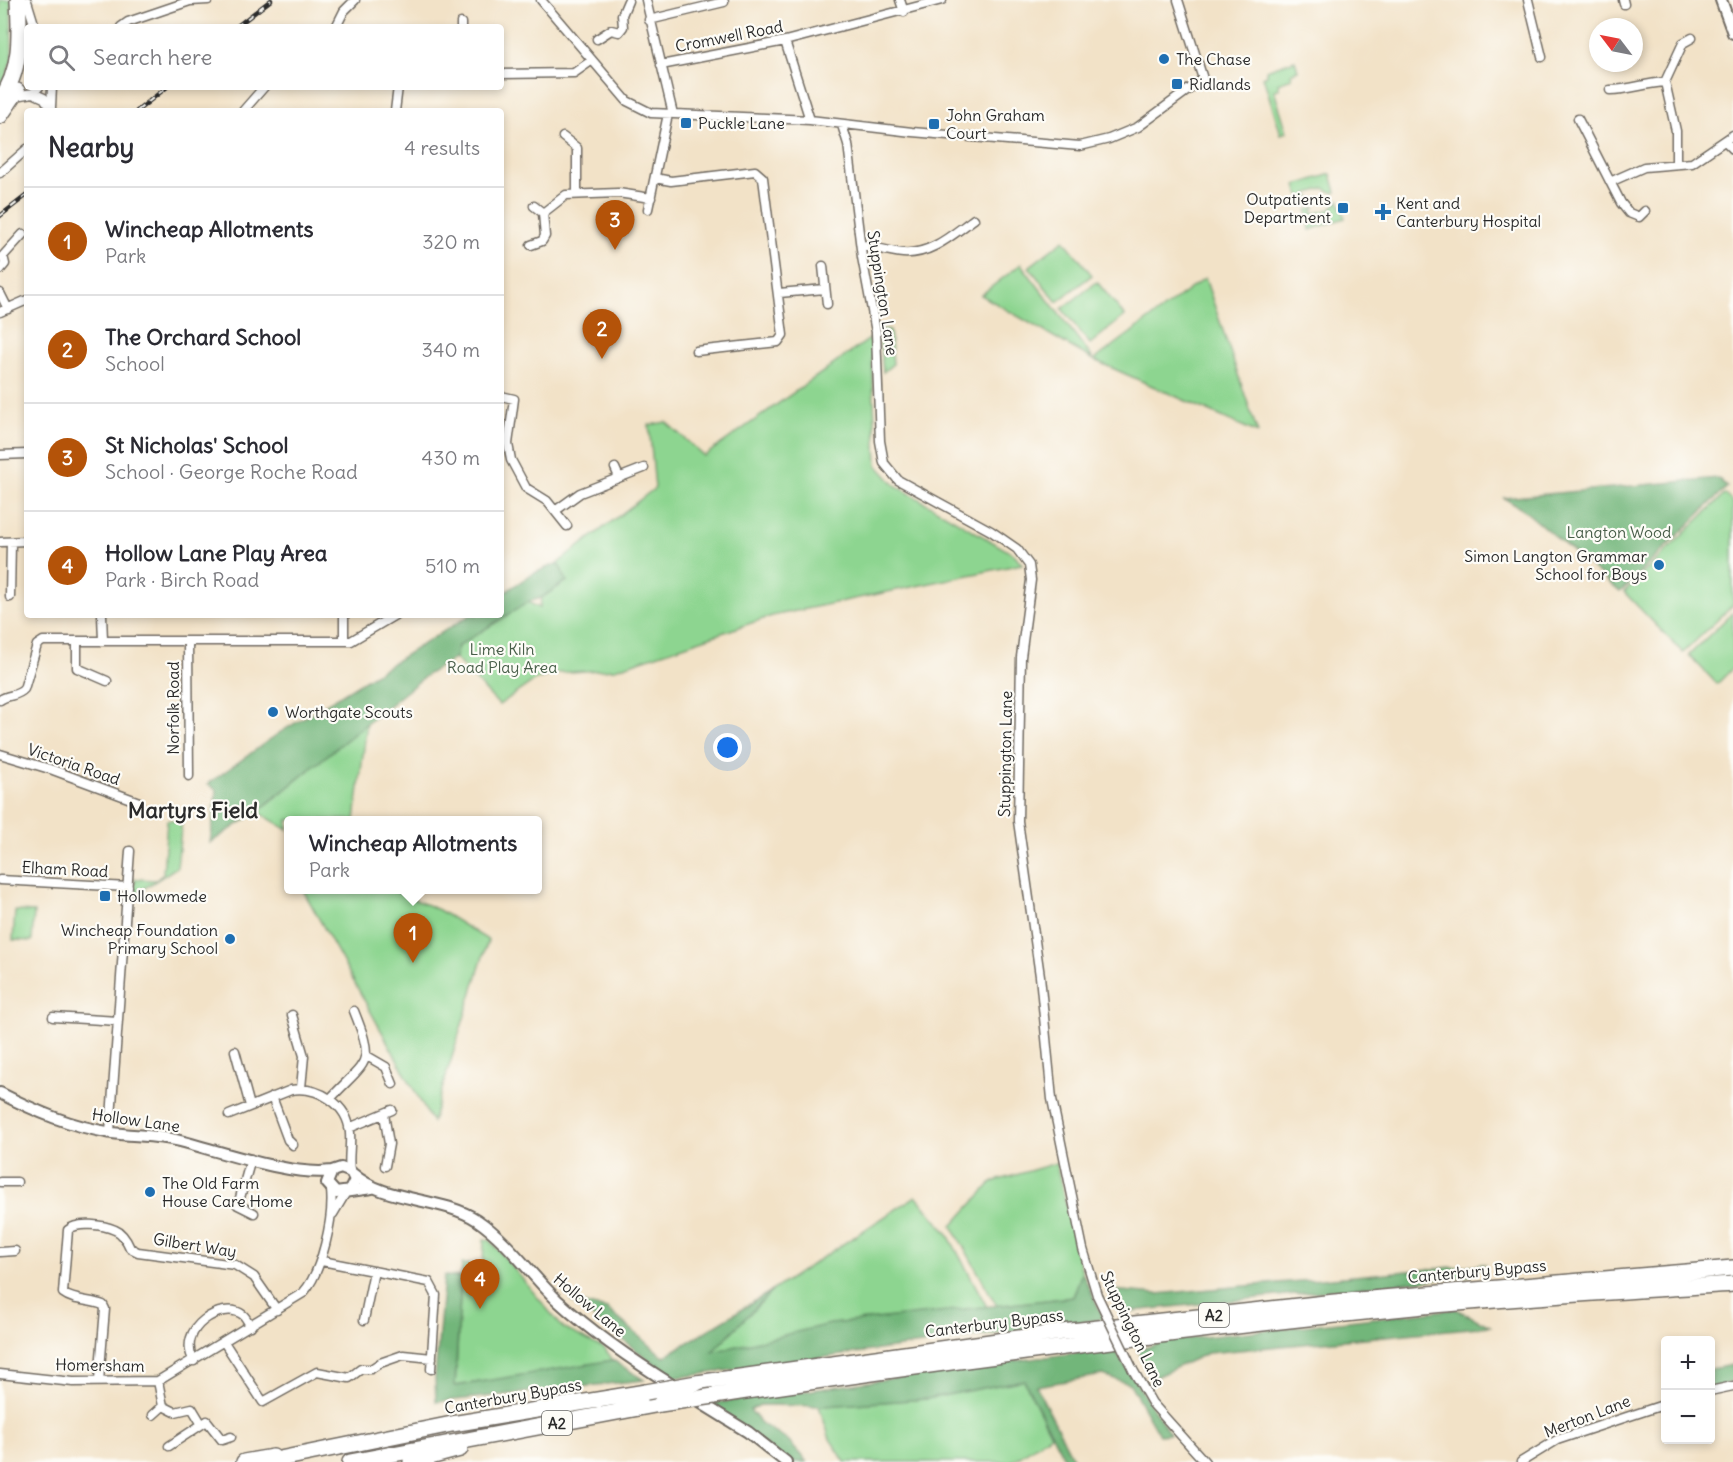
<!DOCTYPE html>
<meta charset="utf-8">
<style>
:root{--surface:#fff;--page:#f7f7f7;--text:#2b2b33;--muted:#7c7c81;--line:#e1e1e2;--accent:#b45309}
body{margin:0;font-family:Delius,sans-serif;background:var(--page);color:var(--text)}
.controls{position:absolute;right:18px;bottom:18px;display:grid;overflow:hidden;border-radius:6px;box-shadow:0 3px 9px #0003}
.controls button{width:54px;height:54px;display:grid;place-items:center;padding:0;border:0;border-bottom:2px solid var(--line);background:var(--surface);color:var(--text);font:30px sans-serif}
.compass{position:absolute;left:1589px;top:18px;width:54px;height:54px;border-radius:50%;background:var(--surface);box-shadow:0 3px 9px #0003;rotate:302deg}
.you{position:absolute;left:728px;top:748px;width:21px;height:21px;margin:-15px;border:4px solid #fff;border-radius:50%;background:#1a73e8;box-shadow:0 0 0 9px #1a73e833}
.badge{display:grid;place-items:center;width:39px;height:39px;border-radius:50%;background:var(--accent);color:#fff;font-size:20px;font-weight:700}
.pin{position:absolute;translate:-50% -50px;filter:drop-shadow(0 2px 3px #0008)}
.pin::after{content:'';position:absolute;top:32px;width:21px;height:18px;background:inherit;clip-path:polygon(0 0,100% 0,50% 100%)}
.popup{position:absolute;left:284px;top:816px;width:258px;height:78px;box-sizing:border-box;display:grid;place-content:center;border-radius:6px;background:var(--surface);filter:drop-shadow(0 2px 4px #0005);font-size:20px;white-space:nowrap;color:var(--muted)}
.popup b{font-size:22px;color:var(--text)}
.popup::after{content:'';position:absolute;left:50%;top:100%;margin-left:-12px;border:12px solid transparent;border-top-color:var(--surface)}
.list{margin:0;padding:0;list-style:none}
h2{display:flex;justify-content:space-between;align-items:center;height:78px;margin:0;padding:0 24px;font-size:26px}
h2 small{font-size:20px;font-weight:400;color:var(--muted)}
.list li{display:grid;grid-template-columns:39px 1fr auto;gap:18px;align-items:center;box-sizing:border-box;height:108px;padding:0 24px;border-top:2px solid var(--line)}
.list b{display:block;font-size:22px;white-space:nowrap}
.list p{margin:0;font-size:20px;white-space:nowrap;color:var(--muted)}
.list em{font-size:20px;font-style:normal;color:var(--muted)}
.icon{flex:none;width:33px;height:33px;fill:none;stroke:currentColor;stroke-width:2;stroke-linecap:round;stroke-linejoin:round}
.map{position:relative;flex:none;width:1733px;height:1462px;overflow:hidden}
.search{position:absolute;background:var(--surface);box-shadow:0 3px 9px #0003;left:24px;top:24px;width:480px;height:66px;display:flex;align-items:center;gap:15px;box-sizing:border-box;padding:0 21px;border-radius:6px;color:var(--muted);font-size:22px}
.panel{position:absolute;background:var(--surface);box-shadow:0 3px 9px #0003;left:24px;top:108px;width:480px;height:510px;border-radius:6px}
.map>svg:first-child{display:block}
.green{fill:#8dd590;stroke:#5c805e;stroke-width:1.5}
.forest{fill:#72b67a;stroke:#4e7052;stroke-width:1.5}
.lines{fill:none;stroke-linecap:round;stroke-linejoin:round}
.street-casing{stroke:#716b62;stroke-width:11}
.secondary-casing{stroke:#716b62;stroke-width:14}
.highway-casing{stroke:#716b62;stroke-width:18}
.street{stroke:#fff;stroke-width:8}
.secondary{stroke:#fff;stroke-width:10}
.highway{stroke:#fff;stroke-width:15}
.rail-casing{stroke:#2b2b2b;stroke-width:4.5}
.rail{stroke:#fdfcf7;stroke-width:2;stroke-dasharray:7;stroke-linecap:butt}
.street-bridge-casing{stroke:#716b62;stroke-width:11;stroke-linecap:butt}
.highway-bridge-casing{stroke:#716b62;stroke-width:18;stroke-linecap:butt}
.street-bridge{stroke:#fff;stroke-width:8}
.highway-bridge{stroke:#fff;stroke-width:15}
.poi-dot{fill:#1f6fb2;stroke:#fdfcf7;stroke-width:2}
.labels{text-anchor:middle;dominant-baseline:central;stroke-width:4.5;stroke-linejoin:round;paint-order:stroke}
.shield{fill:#fdfcf7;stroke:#6a6a68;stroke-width:1.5}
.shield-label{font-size:15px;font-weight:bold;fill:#2b2b2b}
.street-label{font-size:16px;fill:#2b2b2b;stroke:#fdfcf7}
.poi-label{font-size:16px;fill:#2b2b2b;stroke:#fdfcf7;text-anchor:start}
.park-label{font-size:16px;fill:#485e49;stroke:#fdfcf7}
.district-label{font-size:22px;font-weight:bold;fill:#2b2b2b;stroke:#fdfcf7}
</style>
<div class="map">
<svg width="1733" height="1462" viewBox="0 0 1733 1462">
<rect width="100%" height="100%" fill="#fdfcf7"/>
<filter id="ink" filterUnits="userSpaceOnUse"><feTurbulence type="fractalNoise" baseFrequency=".0167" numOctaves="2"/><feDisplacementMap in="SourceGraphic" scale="12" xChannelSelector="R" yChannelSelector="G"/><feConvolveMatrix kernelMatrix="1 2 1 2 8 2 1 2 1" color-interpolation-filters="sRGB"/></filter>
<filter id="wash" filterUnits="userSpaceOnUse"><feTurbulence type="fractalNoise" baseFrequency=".008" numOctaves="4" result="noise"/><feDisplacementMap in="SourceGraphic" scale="24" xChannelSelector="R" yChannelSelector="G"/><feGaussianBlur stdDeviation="1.35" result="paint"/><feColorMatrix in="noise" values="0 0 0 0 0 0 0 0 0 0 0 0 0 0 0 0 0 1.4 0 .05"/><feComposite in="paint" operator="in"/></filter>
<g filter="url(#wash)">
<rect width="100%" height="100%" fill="#f2e2c7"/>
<path class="green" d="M0,0H11L12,59L0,93Z
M1295,60L1298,70L1291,73L1292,78L1278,83L1279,89L1274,90L1287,132L1281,134L1263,77L1267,75L1266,70Z
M1331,174L1336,192L1333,193L1325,188L1306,194L1313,199L1308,200L1298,193L1296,185Z
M1339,200L1345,218L1310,230L1307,210L1315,207L1312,214L1331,209Z
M1064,240L1092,275L1057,302L1029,267Z
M1021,264L1094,360L1205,278L1258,433L1094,360L981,295Z
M1097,282L1125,316L1090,344L1062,309Z
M884,329L890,331L893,364L883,372L879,332Z
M871,338L877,465L895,485L1015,555L1022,564L772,616L615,669L556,673L535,680L499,705L455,658L458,646L528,602L540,608L541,598L567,581L558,563L655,488L649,425L666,422L704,456Z
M1725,494L1733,502V605L1683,653L1624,592Z
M1733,612V668L1717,684L1689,655Z
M367,722L355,820H288V830L258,812Z
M167,820H182L177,867L134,895L135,879L156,880L163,874Z
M303,890H392L439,910L488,940L432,1122Z
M15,911L34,912L32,941L13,940Z
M1056,1163L1082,1272L1073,1297L997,1306L952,1226L992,1182Z
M916,1196L947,1233L987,1307L711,1352L773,1290Z
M484,1239L490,1240L563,1328L605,1349L613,1360L559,1371L455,1386L462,1264L483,1265Z
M1024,1380L1051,1435L1011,1462H845L830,1439L819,1406L926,1399Z"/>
<path class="forest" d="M1718,478L1727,487L1620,592L1525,511L1504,498Z
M558,563L567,581L541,598L528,602L458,646L455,658L428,674L257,812L210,843L217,790L208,784L279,733L470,615H501V595L532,574Z
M1485,1264L1469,1276L1123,1312L1112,1290L1157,1294Z
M1082,1272L1104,1319L673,1378L571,1301L607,1309L664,1357L773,1290L712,1352L830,1324L1073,1297Z
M444,1276L461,1277L455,1386L613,1360L644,1380L436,1402L435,1378Z
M1456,1309L1490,1326L1208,1353L1153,1378L1138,1350L1168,1341Z
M1114,1349L1170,1434L1159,1435L1130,1384L1103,1375L1036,1386L1075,1462H1066L1024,1380L926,1399L825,1406L760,1405L750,1410L761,1423L788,1441L807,1462H789L705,1404C842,1388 977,1363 1114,1349Z
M1733,1365V1382L1711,1388V1369Z"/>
</g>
<g filter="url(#ink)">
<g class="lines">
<defs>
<path id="street" d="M541,0L627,101L651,113L810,120L912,132L1080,146L1109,139L1138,127L1203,79L1178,0
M646,0L673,114
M900,0L904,12
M1528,0L1542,57
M1623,0L1624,4
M27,1L35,27
M649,20L724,2
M461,23V27
M121,27L128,22L190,1L208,0
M336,27L344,11L355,0
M597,39L611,30L619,32L623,27L622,15L628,1
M785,41L810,120
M661,65L785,41L942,0
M501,74L574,73L591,61
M1610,90C1630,90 1646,83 1665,82
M33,93L44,98L51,108
M15,96L33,93L39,87
M51,107L52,87
M243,111L264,87
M395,111L398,87
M1578,119L1621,203L1629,213L1639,217L1645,211
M842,125L848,144L862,257L876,332L880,441L884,463L898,480L991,531L1017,549L1029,565L1031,580L1021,657L1018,821L1040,976L1052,1099L1083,1249L1097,1295
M563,137L577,148V194
M1726,142L1733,149
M1676,164V131L1665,82L1683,43L1692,38
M0,173L27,149
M655,178L671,181L755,171L763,178L783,335L778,342L696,351
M1610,182L1644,167L1692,163L1733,135
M534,206L543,213
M648,209L668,114
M531,245L542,241L545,236L543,213L566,195L618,193L651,198
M862,245C876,247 889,252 903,253C931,255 953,234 974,219
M823,266L827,304
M0,270L5,264L3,256L23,234
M0,293L8,309
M779,293L825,289
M0,312L27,300
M501,396L514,399L508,444L511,460L526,488L547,501L567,526
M0,455L27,454
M615,468L619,477
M555,511L580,493L644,468
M0,542L27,541
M10,597L11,542
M102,615L103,640
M344,615V641
M77,641V668L107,681
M188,641L189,776
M0,700C8,694 17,697 24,689L37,645L43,641H351L395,615
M0,754L53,770L139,802
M0,880L128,887
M292,1015L304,1056L301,1088
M53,1017L118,1021
M235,1051L250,1106
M367,1056L386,1067L393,1084
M272,1097L288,1140L293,1145
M330,1099C367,1059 376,1066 354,1011
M384,1114L389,1144L385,1166
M229,1115L291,1090C318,1086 348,1104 350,1133C351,1146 348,1158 350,1171
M349,1128L392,1110
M110,1132L130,851
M251,1159L238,1205L254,1213
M0,1182H17
M333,1214L345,1194
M0,1252L15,1251
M322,1261L429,1282L436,1295L431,1369
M364,1320L374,1271
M224,1342L263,1402L317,1372L349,1378L361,1369H371L380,1363L403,1355L432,1358
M194,1361C175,1329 223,1299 243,1315C246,1317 248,1323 251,1326
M1133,1370L1152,1403L1205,1462
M0,1374L73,1382L158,1381L303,1293C322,1272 334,1218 331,1190
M99,1381L105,1309L103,1305C91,1300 73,1301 63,1293L68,1230C77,1221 104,1225 115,1230C123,1233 127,1241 130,1248L138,1252L235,1265L254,1277L277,1310
M158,1381L163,1406L175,1412L192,1408L201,1423
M1710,1391L1733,1386
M153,1415L163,1406
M169,1446L207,1421L222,1440L231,1437
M1521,1462L1557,1440L1666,1404"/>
<path id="secondary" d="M1721,0L1733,33
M0,1093C37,1112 70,1126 112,1133C134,1136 158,1135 180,1141C219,1151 293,1177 332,1171
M353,1174C386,1203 439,1196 477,1220C508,1241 531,1275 558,1301C594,1334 635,1362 677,1388
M350,1190L355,1180L351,1172L341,1168L332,1171L327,1183L336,1193L372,1188
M693,1398L748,1432L786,1462"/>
<path id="highway" d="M0,100C22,71 20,34 18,0
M0,116L17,91
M697,1383L1062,1332L1335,1302L1733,1268
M714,1396C947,1361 1180,1330 1414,1307C1520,1297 1627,1291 1733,1284
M244,1462L273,1457
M265,1462L452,1424L646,1392
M350,1462L660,1404
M411,1462L460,1449"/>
</defs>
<use href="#street" class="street-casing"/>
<use href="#secondary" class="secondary-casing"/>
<use href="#highway" class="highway-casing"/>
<use href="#street" class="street"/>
<use href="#secondary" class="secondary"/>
<use href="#highway" class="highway"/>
<defs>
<path id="rail" d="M236,27L271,0
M137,111L167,87
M0,216L27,195"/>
</defs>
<use href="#rail" class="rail-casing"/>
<use href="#rail" class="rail"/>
<defs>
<path id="street-bridge" d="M1097,1295L1133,1370"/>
<path id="highway-bridge" d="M646,1392L697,1383
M660,1404L714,1396"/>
</defs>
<use href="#street-bridge" class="street-bridge-casing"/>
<use href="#highway-bridge" class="highway-bridge-casing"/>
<use href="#street-bridge" class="street-bridge"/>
<use href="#highway-bridge" class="highway-bridge"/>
</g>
</g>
<g class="poi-dot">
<circle cx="1164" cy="59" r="6"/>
<rect x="1171" y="78" width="12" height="12" rx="3"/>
<rect x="680" y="117" width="12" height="12" rx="3"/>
<rect x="928" y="118" width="12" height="12" rx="3"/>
<rect x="1337" y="202" width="12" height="12" rx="3"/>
<path d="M1380 203h6v6h6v6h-6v6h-6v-6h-6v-6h6z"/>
<circle cx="1659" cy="565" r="6"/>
<circle cx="273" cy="712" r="6"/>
<rect x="99" y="890" width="12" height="12" rx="3"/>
<circle cx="230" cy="939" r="6"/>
<circle cx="150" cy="1192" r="6"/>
</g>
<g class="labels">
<g class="shield">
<rect x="1199" y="1303" width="30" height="24" rx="4.5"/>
<rect x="542" y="1411" width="30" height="24" rx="4.5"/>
</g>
<g class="shield-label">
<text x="1214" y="1315">A2</text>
<text x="557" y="1423">A2</text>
</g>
<g class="street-label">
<text transform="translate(729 36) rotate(-11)">Cromwell Road</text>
<text transform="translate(883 293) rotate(81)">Stuppington Lane</text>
<text transform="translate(173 708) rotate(-90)">Norfolk Road</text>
<text transform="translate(1005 754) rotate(-89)">Stuppington Lane</text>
<text transform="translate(74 764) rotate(19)">Victoria Road</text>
<text transform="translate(65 869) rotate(3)">Elham Road</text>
<text transform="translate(136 1120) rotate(8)">Hollow Lane</text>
<text transform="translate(195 1245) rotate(9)">Gilbert Way</text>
<text transform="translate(1477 1271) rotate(-5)">Canterbury Bypass</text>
<text transform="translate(590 1305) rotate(40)">Hollow Lane</text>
<text transform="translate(994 1323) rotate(-7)">Canterbury Bypass</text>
<text transform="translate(1133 1329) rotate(64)">Stuppington Lane</text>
<text transform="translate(100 1365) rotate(1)">Homersham</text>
<text transform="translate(513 1396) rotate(-10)">Canterbury Bypass</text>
<text transform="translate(1587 1416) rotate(-21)">Merton Lane</text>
</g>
<g class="poi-label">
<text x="1176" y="59">The Chase</text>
<text x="1189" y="84">Ridlands</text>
<text x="946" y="115">John Graham<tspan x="946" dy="18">Court</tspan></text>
<text x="698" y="123">Puckle Lane</text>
<text x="1331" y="199" text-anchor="end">Outpatients<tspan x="1331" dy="18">Department</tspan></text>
<text x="1396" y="203">Kent and<tspan x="1396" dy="18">Canterbury Hospital</tspan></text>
<text x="1647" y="556" text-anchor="end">Simon Langton Grammar<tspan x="1647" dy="18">School for Boys</tspan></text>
<text x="285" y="712">Worthgate Scouts</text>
<text x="117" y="896">Hollowmede</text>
<text x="218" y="930" text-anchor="end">Wincheap Foundation<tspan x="218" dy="18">Primary School</tspan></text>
<text x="162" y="1183">The Old Farm<tspan x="162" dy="18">House Care Home</tspan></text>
</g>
<g class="park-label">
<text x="1619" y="532">Langton Wood</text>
<text x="502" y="649">Lime Kiln<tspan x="502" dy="18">Road Play Area</tspan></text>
</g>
<g class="district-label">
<text x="193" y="810">Martyrs Field</text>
</g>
</g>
</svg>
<div class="controls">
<button>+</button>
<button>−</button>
</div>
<svg class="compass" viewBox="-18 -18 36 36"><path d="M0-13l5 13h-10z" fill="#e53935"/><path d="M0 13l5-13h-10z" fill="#7c7c81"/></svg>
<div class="you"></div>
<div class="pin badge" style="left:413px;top:963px">1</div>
<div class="popup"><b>Wincheap Allotments</b>Park</div>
<div class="pin badge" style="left:602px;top:359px">2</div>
<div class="pin badge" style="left:615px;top:250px">3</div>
<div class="pin badge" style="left:480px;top:1309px">4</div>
<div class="search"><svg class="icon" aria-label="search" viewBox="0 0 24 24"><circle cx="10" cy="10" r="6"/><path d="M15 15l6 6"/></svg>Search here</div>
<section class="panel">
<h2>Nearby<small>4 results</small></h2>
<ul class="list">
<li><span class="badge">1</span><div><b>Wincheap Allotments</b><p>Park</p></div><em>320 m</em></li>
<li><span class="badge">2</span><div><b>The Orchard School</b><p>School</p></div><em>340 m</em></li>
<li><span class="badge">3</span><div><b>St Nicholas' School</b><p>School · George Roche Road</p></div><em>430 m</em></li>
<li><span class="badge">4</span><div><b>Hollow Lane Play Area</b><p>Park · Birch Road</p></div><em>510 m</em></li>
</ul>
</section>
</div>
